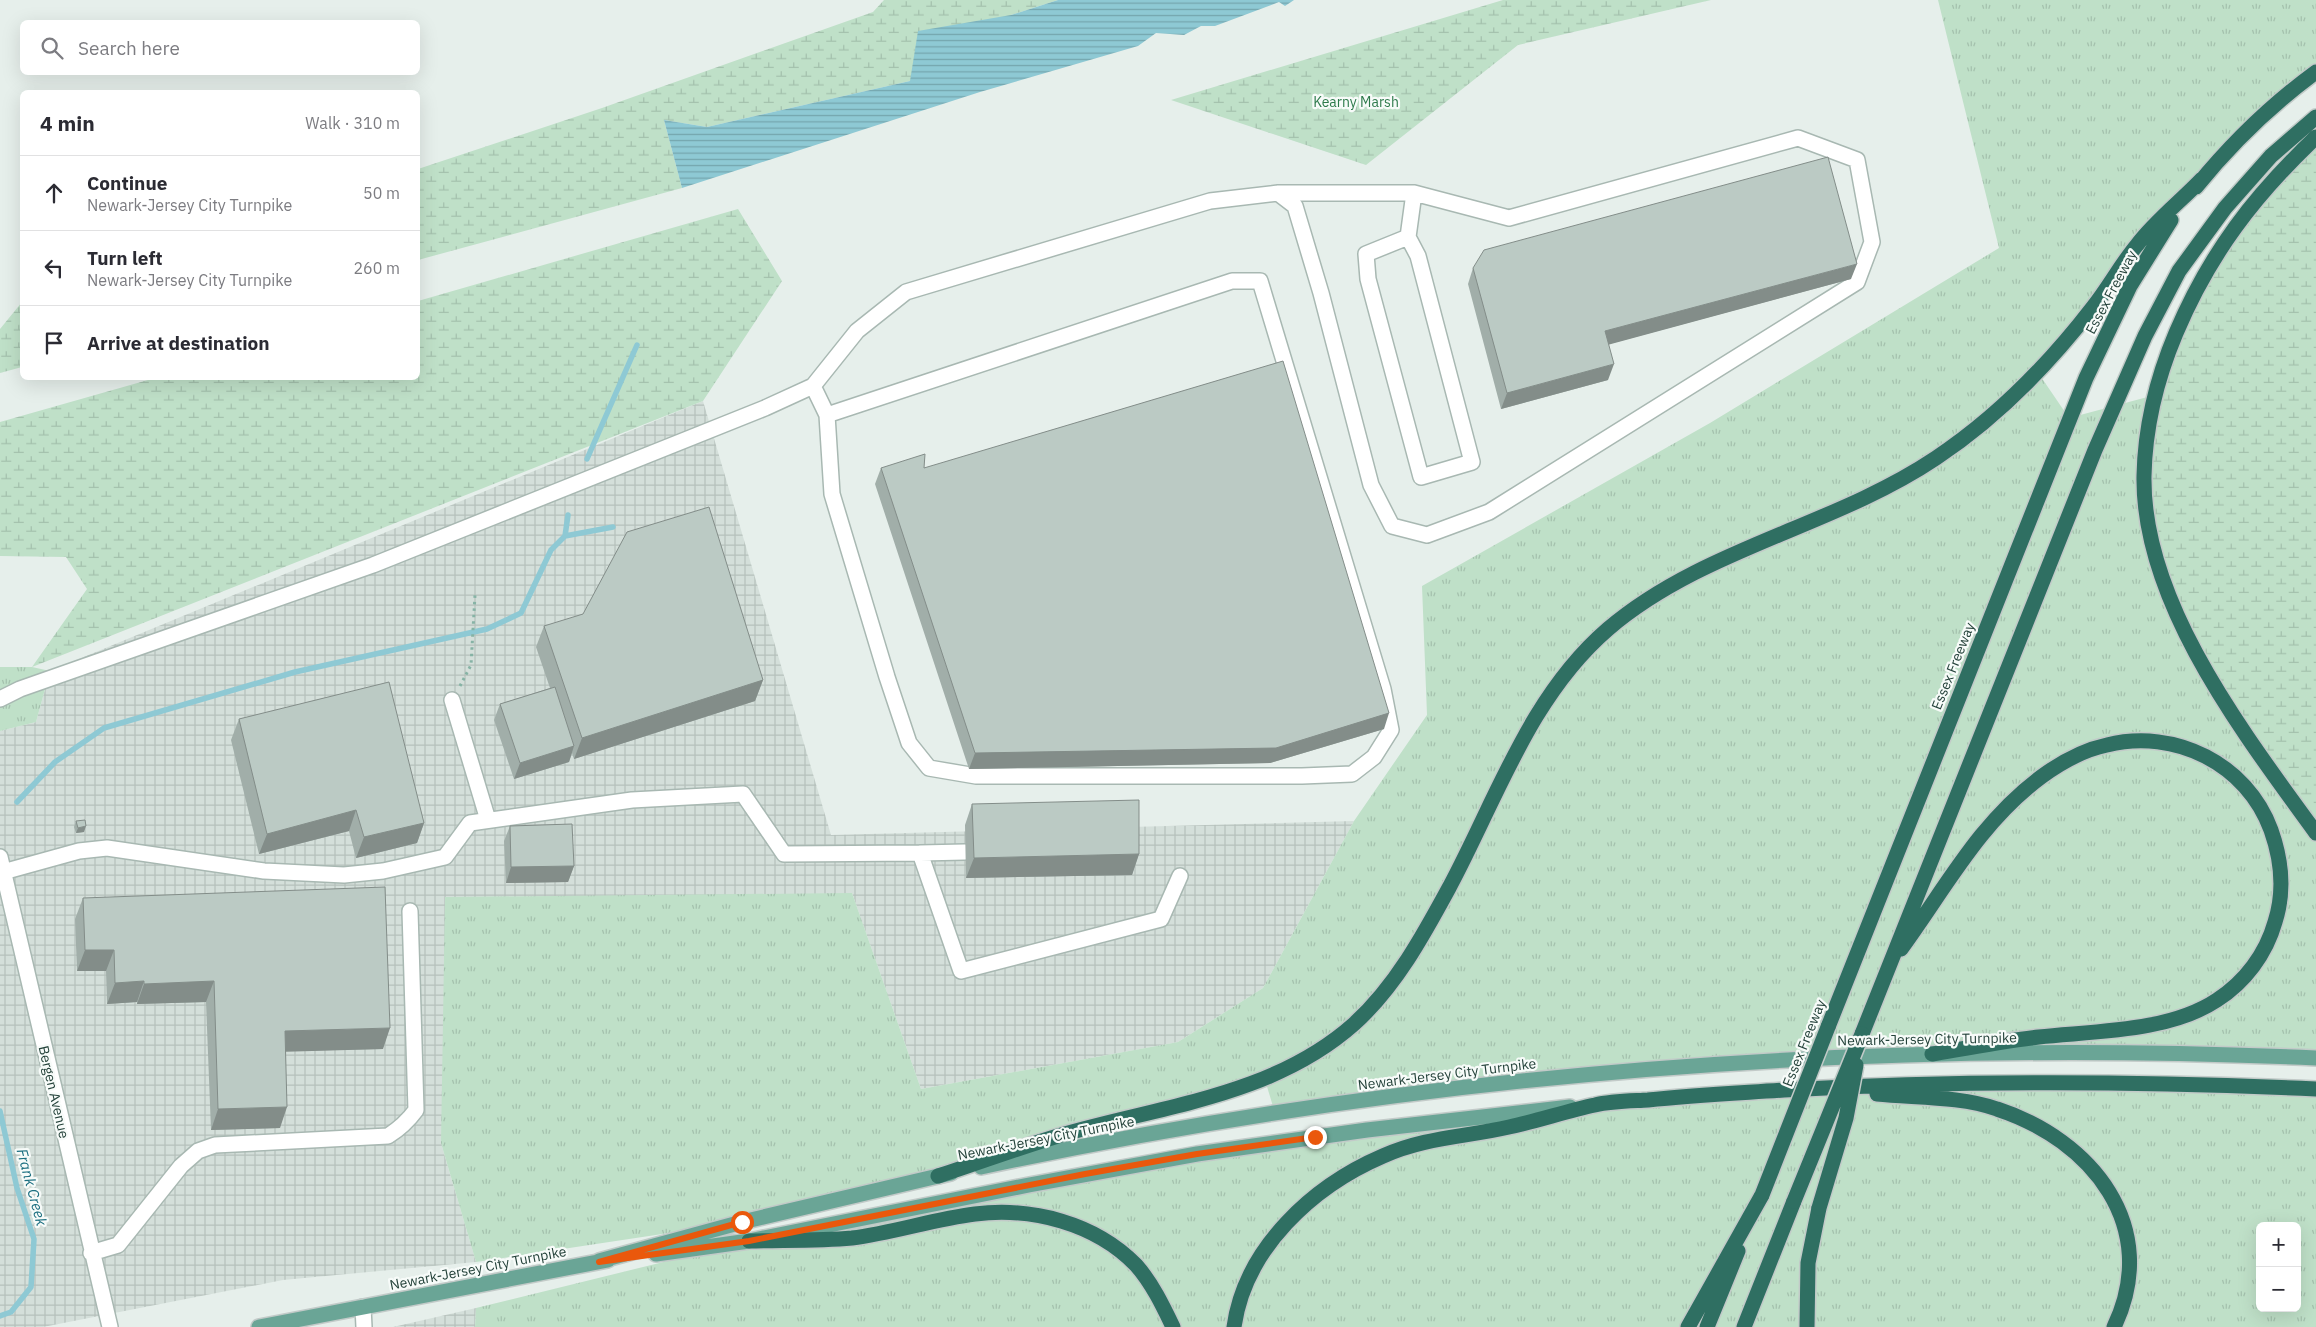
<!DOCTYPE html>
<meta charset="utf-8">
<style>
:root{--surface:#fff;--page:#f2f2f3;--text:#2b2b33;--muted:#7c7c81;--line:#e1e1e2}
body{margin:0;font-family:"IBM Plex Sans",sans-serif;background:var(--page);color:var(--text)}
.controls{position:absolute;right:15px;bottom:15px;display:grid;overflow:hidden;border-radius:8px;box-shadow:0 5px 20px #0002}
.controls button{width:45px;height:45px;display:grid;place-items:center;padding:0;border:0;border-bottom:1px solid var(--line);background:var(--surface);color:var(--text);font:25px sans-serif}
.stop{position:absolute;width:15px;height:15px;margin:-11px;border:4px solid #ea580c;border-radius:50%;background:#fff}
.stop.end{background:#ea580c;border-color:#fff;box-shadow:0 1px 5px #0008}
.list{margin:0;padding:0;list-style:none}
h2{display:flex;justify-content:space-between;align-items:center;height:65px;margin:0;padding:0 20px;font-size:21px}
h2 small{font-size:16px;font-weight:400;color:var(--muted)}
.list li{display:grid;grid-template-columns:32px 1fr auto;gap:15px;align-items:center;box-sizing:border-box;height:75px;padding:0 20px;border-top:1px solid var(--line)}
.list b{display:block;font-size:19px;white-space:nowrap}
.list p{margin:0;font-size:16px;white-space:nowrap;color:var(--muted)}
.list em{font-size:16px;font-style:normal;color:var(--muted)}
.icon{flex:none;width:28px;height:28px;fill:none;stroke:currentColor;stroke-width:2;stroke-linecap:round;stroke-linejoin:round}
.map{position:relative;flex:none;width:2316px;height:1327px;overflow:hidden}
.search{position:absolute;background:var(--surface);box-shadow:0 5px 20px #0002;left:20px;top:20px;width:400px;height:55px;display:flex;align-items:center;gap:12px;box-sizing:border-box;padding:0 18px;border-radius:8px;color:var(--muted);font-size:19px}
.panel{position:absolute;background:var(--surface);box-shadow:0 5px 20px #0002;left:20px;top:90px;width:400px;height:290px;border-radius:8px}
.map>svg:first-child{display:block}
.industrial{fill:url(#industrial-grid)}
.grass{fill:url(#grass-tufts);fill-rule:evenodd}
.wetland{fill:url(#wetland-marsh)}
.water{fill:url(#water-rules)}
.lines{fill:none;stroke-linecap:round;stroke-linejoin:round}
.stream{stroke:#8ec9d4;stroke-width:5.5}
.minor-casing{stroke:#a8b8b2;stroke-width:18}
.major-casing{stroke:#c2cac8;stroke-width:18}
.highway-casing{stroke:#c2cac8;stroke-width:18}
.path{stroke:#86b3a5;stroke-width:3;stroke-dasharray:2.5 4;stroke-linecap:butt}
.minor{stroke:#fff;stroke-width:15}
.major{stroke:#6aa596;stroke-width:15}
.highway{stroke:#2f6f62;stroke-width:15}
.highway-bridge-casing{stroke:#c2cac8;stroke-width:18;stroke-linecap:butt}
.highway-bridge{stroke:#2f6f62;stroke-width:15}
.wall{fill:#a1aea9}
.shaded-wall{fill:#838d89}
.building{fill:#bbcac4;stroke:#838d89}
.route{stroke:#ea580c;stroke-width:6}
.labels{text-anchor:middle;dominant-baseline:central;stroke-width:4.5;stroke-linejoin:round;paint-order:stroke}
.park-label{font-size:14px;fill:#2d7a4b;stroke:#f7fbf9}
.street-label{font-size:14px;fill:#24423a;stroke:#f7fbf9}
.water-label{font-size:15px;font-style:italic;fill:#1c6f80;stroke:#f7fbf9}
</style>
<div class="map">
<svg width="2316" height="1327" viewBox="0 0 2316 1327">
<defs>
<pattern id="industrial-grid" width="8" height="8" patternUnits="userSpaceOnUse" patternTransform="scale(1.25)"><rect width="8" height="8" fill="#d4dfda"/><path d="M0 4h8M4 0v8" fill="none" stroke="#b6c1bc"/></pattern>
<pattern id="grass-tufts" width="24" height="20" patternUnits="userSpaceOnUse" patternTransform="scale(1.25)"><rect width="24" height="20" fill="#bfe0c8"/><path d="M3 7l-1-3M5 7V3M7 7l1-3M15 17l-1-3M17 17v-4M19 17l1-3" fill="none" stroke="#a4c1ad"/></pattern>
<pattern id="wetland-marsh" width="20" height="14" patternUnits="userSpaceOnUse" patternTransform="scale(1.25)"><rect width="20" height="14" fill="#bfe0c8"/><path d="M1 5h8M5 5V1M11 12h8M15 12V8" fill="none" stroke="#a4c1ad"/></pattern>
<pattern id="water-rules" width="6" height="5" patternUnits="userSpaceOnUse" patternTransform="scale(1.25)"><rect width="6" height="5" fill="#8ec9d4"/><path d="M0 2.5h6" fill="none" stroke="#74a5ad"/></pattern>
</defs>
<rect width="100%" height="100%" fill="#e6efeb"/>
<path class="industrial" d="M703,401L831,835L1354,821L1263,988L1178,1042L921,1089L852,893L441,1143L476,1262L283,1280L43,1327H0V731L36,722L50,671Z
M476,1308L475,1327H393Z"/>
<path class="grass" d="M1938,0H2316V72L2221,157L2037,371L2069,418L2155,395L2316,833V1058H1810L1275,1113L1265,1080L742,1222L476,1262L441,1143L445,897L852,893L921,1089L1178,1042L1263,988L1354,821L1427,715L1422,586L1710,423L1999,248Z
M0,667H32L50,671L36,722L0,731Z
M1811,1089H2316V1327H475L476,1308L749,1241L1315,1137ZM2260,1226H2297V1308H2260Z"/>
<path class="wetland" d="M884,0H1058L1011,15L910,81L707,127L664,120L682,188L418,260V169L602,108L873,12Z
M1503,0H1711L1518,45L1366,165L1171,100Z
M2316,137V833L2241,726L2161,570L2145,457L2184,314L2280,172Z
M738,209L782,281L703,401L32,667L87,589L66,557L0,556V422L155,378H418V301Z
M22,302V367L0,373V329Z"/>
<path class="water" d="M1058,0H1294L1285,6L1279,2L1215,26H1201L1184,35L1156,33L1138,46L980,92L682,188L664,120L707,127L910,81L918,31L1011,15Z"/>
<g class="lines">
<path class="stream" d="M587,459L637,345
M565,536L568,515
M17,802L55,762L104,728L295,672L487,629L521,613L551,550L565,536L613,527
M0,1111L17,1188L34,1239L31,1287L11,1312L0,1316"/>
<defs>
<path id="minor" d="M1408,237L1366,254L1368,279L1421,477L1472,462L1418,256L1408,237L1414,193
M813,386L827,415L832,494L887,677L909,743L929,768L976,776H1302L1352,774L1374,757L1391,730L1383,689L1260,281H1232L827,415
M0,699L20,689L373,565L765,408L813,386L857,331L906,292L1210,201L1278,193H1414L1509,218L1798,138L1857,160L1872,242L1857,282L1489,512L1427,535L1392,526L1371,485L1321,293L1295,206L1278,193
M452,700L488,820
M920,853L965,852
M0,857L110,1327
M3,872L79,851L107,848L264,871L344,875L383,871L445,857L470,823L632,800L743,794L784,854L920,853L961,971L1161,919L1180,876
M91,1253L118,1245L181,1166L198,1151L215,1145L388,1136C399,1129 408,1121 416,1110L410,911
M363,1307L364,1327"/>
<path id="major" d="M981,1167C1419,1073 1869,1038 2316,1058
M656,1254L749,1241L1029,1185L1197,1154L1367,1130L1570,1107
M599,1261L742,1222L951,1173
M259,1327L608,1260"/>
<path id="highway" d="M2316,137C2254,196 2210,253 2176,333C2157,378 2145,426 2144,476C2142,603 2245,735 2316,833
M2196,187C2231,144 2271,105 2316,72
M1901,949C1945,889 1979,823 2041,777C2060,763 2083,750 2107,745C2175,728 2247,764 2271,830C2282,861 2285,891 2275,922C2266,954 2245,982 2217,1000C2169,1032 2095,1031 2039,1037C2003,1041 1967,1048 1932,1054
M1828,1027L2086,378L2130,286L2171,220
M1862,1034L2095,450L2145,336L2179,271L2225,208L2271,156L2316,117
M1877,1094C1916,1098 1960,1096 1997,1109C2092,1140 2162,1227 2114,1327
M938,1176C978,1163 1018,1148 1058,1136C1159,1106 1272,1097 1354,1024C1396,986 1424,934 1450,886C1497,798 1530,696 1608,629C1703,548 1833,527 1936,458C1996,418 2049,364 2093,307C2109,287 2121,264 2137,245C2155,221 2181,201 2202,179
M749,1241C783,1240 818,1241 852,1238C893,1233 934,1219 975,1214C1032,1207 1095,1223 1136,1265C1152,1283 1163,1306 1173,1327
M1234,1327C1245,1248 1313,1186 1383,1156C1425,1137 1466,1137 1509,1127C1538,1121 1566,1111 1595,1105C1612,1101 1631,1101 1648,1100C1693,1095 1739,1093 1784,1090C1961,1080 2139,1081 2316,1089
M1688,1327L1762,1195
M1707,1327L1738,1251
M1744,1327L1794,1201
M1807,1327L1808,1263L1819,1208"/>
</defs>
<use href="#minor" class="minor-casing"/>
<use href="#major" class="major-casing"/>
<use href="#highway" class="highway-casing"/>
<path class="path" d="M460,686L471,665L475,595"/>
<use href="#minor" class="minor"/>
<use href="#major" class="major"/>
<use href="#highway" class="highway"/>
<defs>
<path id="highway-bridge" d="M1762,1195L1828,1027
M1794,1201L1862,1034
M1819,1208L1846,1118L1856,1065"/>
</defs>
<use href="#highway-bridge" class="highway-bridge-casing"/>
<use href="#highway-bridge" class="highway-bridge"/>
</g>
<path class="wall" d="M1473,268L1851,279L1609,344L1608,380L1501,409L1468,284Z
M881,468H924L1384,729L1270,763L969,769L875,484Z
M544,626L763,680L755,701L574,759L572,753L569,762L514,779L494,720L500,704L550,688L536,647Z
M239,719L424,823L417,843L356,858L349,831L259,854L231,740Z
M972,804L1139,854L1132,875L966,878L965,825Z
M76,821L84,832L76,833L74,827Z
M510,826L574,866L568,882L506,883L504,841Z
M83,898L383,1049L286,1051L280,1128L211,1130L206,1002L137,1004V1002L107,1004L106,971H77L75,919Z"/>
<path class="shaded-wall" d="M1857,264L1851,279L1600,347L1605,331Z
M1614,364L1608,380L1501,409L1507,393Z
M763,680L755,701L574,759L582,738Z
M1389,713L1384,729L1270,763L969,769L975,753Z
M574,746L569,762L514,779L520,763Z
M356,810L349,831L259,854L267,834Z
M424,823L417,843L356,858L364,837Z
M86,826L84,832L76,833L78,828Z
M1139,854L1132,875L966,878L974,858Z
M574,866L568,882L506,883L511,867Z
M85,950H114L106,971H77Z
M144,981L137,1002L107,1004L115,983Z
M214,981L206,1002L137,1004L144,984Z
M390,1028L383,1049L277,1052L285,1031Z
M287,1107L280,1128L211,1130L218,1109Z"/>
<path class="building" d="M1828,157L1857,264L1605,331L1614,364L1507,393L1473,268L1484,250Z
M1283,361L1389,713L1276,748L975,753L881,468L925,454L924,468Z
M709,507L763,680L582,738L544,626L583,614L627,532Z
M389,682L424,823L364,837L356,810L267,834L239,719Z
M555,687L574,746L520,763L500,704Z
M1139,800V854L974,858L972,804Z
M85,820L86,826L78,828L76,821Z
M572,824L574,866L511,867L510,826Z
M385,887L390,1028L285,1031L287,1107L218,1109L214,981L144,984V981L115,983L114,950H85L83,898Z"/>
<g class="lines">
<path class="route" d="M742,1222L599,1262L749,1241L1085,1174L1197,1154L1315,1137"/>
</g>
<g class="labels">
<g class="park-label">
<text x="1356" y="102">Kearny Marsh</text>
</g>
<g class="street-label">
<text transform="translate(2111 292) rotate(-62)">Essex Freeway</text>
<text transform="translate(1953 666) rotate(-68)">Essex Freeway</text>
<text transform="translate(1927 1039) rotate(-1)">Newark-Jersey City Turnpike</text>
<text transform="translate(1804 1043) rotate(-68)">Essex Freeway</text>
<text transform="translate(1447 1074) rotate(-7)">Newark-Jersey City Turnpike</text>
<text transform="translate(54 1092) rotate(77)">Bergen Avenue</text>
<text transform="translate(1046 1138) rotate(-11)">Newark-Jersey City Turnpike</text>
<text transform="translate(478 1268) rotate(-11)">Newark-Jersey City Turnpike</text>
</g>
<g class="water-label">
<text transform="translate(32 1187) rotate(75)">Frank Creek</text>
</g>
</g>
</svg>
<div class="controls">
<button>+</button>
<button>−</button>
</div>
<div class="stop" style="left:742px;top:1222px"></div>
<div class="stop end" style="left:1315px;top:1137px"></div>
<div class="search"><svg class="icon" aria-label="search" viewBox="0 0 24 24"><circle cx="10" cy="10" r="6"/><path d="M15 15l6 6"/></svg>Search here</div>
<section class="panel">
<h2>4 min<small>Walk · 310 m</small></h2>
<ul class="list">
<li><svg class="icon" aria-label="ahead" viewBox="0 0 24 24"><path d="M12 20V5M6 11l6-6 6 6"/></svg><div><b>Continue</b><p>Newark-Jersey City Turnpike</p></div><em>50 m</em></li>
<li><svg class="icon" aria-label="left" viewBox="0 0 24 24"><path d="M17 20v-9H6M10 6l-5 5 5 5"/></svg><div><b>Turn left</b><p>Newark-Jersey City Turnpike</p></div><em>260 m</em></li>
<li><svg class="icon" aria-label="arrive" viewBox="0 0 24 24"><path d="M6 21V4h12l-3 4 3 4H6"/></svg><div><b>Arrive at destination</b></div></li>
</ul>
</section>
</div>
